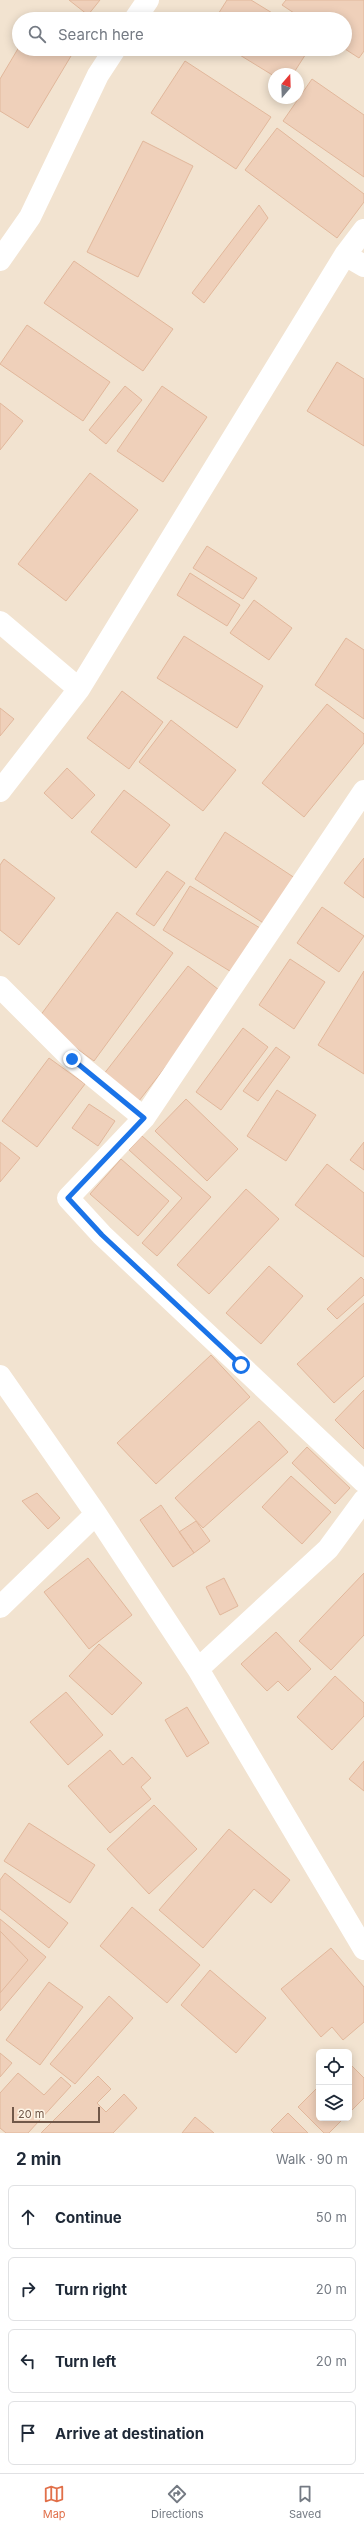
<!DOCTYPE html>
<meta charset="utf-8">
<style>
:root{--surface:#fff;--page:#f6f6f7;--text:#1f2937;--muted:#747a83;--line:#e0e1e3;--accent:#e1704a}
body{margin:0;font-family:Inter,sans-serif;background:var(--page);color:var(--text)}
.controls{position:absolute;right:12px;bottom:12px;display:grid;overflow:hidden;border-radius:6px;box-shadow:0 2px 10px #0003}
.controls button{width:36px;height:36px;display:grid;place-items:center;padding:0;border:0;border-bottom:1px solid var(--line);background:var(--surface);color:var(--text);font:20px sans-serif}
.compass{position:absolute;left:268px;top:68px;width:36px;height:36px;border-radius:50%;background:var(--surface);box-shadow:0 2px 10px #0003;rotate:19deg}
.scale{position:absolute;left:12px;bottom:10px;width:88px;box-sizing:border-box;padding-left:4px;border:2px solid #715849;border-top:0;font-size:11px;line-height:14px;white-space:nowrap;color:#715849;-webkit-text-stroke:3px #fef5e6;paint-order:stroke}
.stop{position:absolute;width:12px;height:12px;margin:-9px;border:3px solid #1a73e8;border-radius:50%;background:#fff}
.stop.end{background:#1a73e8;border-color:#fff;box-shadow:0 1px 4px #0008}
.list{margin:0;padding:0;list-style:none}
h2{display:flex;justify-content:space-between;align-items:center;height:52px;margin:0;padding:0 16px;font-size:17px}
h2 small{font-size:13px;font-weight:400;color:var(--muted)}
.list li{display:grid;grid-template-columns:26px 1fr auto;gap:12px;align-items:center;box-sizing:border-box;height:64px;margin:0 8px 8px;padding:0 8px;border:1px solid var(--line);border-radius:6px}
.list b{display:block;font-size:15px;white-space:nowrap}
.list em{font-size:13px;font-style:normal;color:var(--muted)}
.icon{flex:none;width:22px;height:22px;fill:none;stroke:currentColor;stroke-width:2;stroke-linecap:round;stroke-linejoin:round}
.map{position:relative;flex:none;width:364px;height:2133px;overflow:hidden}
.search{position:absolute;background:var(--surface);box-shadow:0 2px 10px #0003;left:12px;right:12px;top:12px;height:44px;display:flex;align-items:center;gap:10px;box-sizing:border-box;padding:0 14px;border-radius:22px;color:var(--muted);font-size:15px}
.sheet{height:340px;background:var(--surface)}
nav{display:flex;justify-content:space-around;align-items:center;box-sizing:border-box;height:56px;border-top:1px solid var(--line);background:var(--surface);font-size:11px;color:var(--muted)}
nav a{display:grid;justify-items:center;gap:2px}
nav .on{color:var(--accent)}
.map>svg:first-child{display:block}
.residential{fill:#f2e3d0;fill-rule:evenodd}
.building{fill:#efd0ba;stroke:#e1b79b}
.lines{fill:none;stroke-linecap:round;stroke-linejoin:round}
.street{stroke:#fff;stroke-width:22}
.route{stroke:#1a73e8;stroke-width:5}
</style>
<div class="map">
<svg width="364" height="2133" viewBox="0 0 364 2133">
<rect width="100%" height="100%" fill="#fbf1e1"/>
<path class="residential" d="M0,0H364V2133H0ZM19,19H345V49H19ZM274,74H298V98H274ZM319,2052H349V2118H319Z"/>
<path class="building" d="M69,0H100L88,15Z
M227,0H251L282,19H215Z
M286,0H364V51L359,58L345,49V19H303L282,5Z
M19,47L60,49L71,56L28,128L0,111V79Z
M230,49H309L293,74H274V76Z
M185,61L271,117L236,169L151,113Z
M312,79L364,115V177L283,121Z
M277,128L364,194V202L337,238L245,170Z
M143,141L193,166L138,277L87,252Z
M259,205L268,218L204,303L192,293Z
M74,261L173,329L143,371L44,303Z
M27,325L110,382L83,421L0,364Z
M337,362L364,379V446L307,411Z
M125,386L142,400L106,444L89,430Z
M162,386L207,417L163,482L117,451Z
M0,403L23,421L0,450Z
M90,473L138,510L66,601L18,564Z
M207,546L257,578L243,599L193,568Z
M190,573L240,605L227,626L177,595Z
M254,600L292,628L269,660L230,633Z
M184,636L263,686L237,728L157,678Z
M346,638L364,650V719L315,685Z
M122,691L163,722L129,769L87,738Z
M327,704L364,734V743L304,817L262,783Z
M0,708L14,719L0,736Z
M171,720L236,770L203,811L139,762Z
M67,768L95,795L72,819L44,793Z
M124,790L170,825L136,868L91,832Z
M225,832L298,880L268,926L195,879Z
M364,858V898L344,883Z
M4,859L55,898L19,945L0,930V865Z
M167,871L185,883L154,926L136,914Z
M190,886L260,928L233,973L163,930Z
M322,907L364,936L339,972L297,943Z
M117,912L173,953L94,1061L37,1020Z
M290,959L325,982L294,1029L259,1005Z
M188,966L223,993L135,1106L100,1079Z
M364,971V1074L318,1045Z
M243,1028L268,1047L221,1110L196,1092Z
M276,1047L290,1057L258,1101L243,1091Z
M49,1058L85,1084L37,1147L2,1121Z
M277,1090L316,1115L286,1161L247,1136Z
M186,1099L238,1149L207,1181L155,1131Z
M89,1104L115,1121L98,1146L72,1128Z
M142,1136L211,1197L157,1256L142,1243L182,1198L129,1150Z
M0,1142L20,1158L0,1182Z
M364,1142V1170L350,1160Z
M121,1159L169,1201L138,1236L90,1194Z
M327,1164L364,1193V1257L295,1205Z
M246,1189L279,1219L209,1294L177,1265Z
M269,1266L303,1296L261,1344L226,1313Z
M361,1277L364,1280V1295L337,1319L327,1309Z
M364,1303V1376L334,1403L297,1364Z
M211,1355L250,1397L156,1484L117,1443Z
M364,1390V1449L335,1420Z
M259,1421L288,1452L203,1528L175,1498Z
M307,1447L350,1488L335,1504L292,1463Z
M291,1476L331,1512L302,1544L262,1507Z
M37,1493L60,1518L48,1529L22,1501Z
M161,1505L194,1553L173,1567L140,1520Z
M196,1521L210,1541L194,1553L179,1532Z
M88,1558L132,1615L89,1649L44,1592Z
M364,1573V1635L331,1670L299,1641Z
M224,1578L238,1606L220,1615L206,1587Z
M276,1632L311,1669L288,1691L278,1681L267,1691L241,1664Z
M99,1644L142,1683L112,1715L69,1676Z
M335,1676L364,1703V1716L332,1750L297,1717Z
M66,1692L103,1735L68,1765L30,1722Z
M187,1707L209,1743L187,1757L165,1720Z
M110,1750L123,1765L132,1757L151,1778L141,1787L151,1799L110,1833L68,1786Z
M364,1761V1791L349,1779Z
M154,1805L197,1849L149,1894L107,1849Z
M29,1823L95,1865L70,1903L4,1861Z
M229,1829L290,1880L271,1903L254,1889L203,1948L159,1910Z
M5,1873L68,1923L49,1948L0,1909V1880Z
M132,1907L200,1965L167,2003L100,1946Z
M0,1919L46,1957L0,2011Z
M0,1931L28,1960L0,1993Z
M331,1948L364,1987V2022L343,2040L332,2027L321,2037L281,1989Z
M210,1970L266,2018L236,2053L181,2005Z
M49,1982L83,2007L40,2065L6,2040Z
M109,1996L133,2018L75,2084L50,2064Z
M0,2053L12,2063L0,2077Z
M349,2063L364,2078V2098L349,2113Z
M18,2073L44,2095L61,2077L71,2086L28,2133H6L0,2128V2093Z
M98,2076L111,2089L97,2103L106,2112L124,2094L137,2108L113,2133H41Z
M319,2086V2118H344L329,2133H324L298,2107Z
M288,2113L308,2133H274L271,2130Z
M195,2117L214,2133H182Z"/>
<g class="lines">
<path class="street" d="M135,19L148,0
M345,255L364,266
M0,260L30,217L98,75L115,49
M0,622L79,689
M0,791L79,689L345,255L364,230
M364,791L144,1118L68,1198L102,1235L364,1482
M0,987L72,1059L144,1118
M0,1376L96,1514L198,1669L364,1949
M0,1607L96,1514
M198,1669L328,1549L364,1500"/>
</g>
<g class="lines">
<path class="route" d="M72,1059L144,1118L68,1198L102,1235L241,1365"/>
</g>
</svg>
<div class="controls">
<button><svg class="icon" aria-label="locate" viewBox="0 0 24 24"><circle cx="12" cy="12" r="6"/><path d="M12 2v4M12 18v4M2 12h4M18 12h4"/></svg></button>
<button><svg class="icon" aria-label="layers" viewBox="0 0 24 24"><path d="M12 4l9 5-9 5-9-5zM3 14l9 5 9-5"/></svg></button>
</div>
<svg class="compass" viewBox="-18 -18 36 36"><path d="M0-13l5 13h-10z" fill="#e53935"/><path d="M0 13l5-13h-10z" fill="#747a83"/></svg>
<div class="scale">20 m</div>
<div class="stop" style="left:241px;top:1365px"></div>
<div class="stop end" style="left:72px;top:1059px"></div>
<div class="search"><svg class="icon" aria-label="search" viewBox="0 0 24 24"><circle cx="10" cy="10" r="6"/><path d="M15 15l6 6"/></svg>Search here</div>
</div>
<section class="sheet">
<h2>2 min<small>Walk · 90 m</small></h2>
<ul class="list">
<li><svg class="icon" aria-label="ahead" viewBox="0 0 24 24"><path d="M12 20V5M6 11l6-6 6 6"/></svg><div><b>Continue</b></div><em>50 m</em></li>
<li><svg class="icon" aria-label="right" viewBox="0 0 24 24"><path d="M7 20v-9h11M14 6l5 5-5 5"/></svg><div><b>Turn right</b></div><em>20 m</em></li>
<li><svg class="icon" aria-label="left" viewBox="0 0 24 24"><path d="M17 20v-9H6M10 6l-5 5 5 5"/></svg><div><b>Turn left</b></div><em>20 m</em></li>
<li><svg class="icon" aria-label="arrive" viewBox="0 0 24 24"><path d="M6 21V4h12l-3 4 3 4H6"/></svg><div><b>Arrive at destination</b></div></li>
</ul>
</section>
<nav>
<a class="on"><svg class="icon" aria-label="map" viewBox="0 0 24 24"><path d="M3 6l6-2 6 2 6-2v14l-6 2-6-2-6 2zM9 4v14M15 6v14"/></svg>Map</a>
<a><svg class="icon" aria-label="directions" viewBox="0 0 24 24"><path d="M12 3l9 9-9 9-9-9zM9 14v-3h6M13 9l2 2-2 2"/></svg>Directions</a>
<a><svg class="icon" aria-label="saved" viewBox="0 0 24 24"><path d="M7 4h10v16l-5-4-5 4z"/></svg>Saved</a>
</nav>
